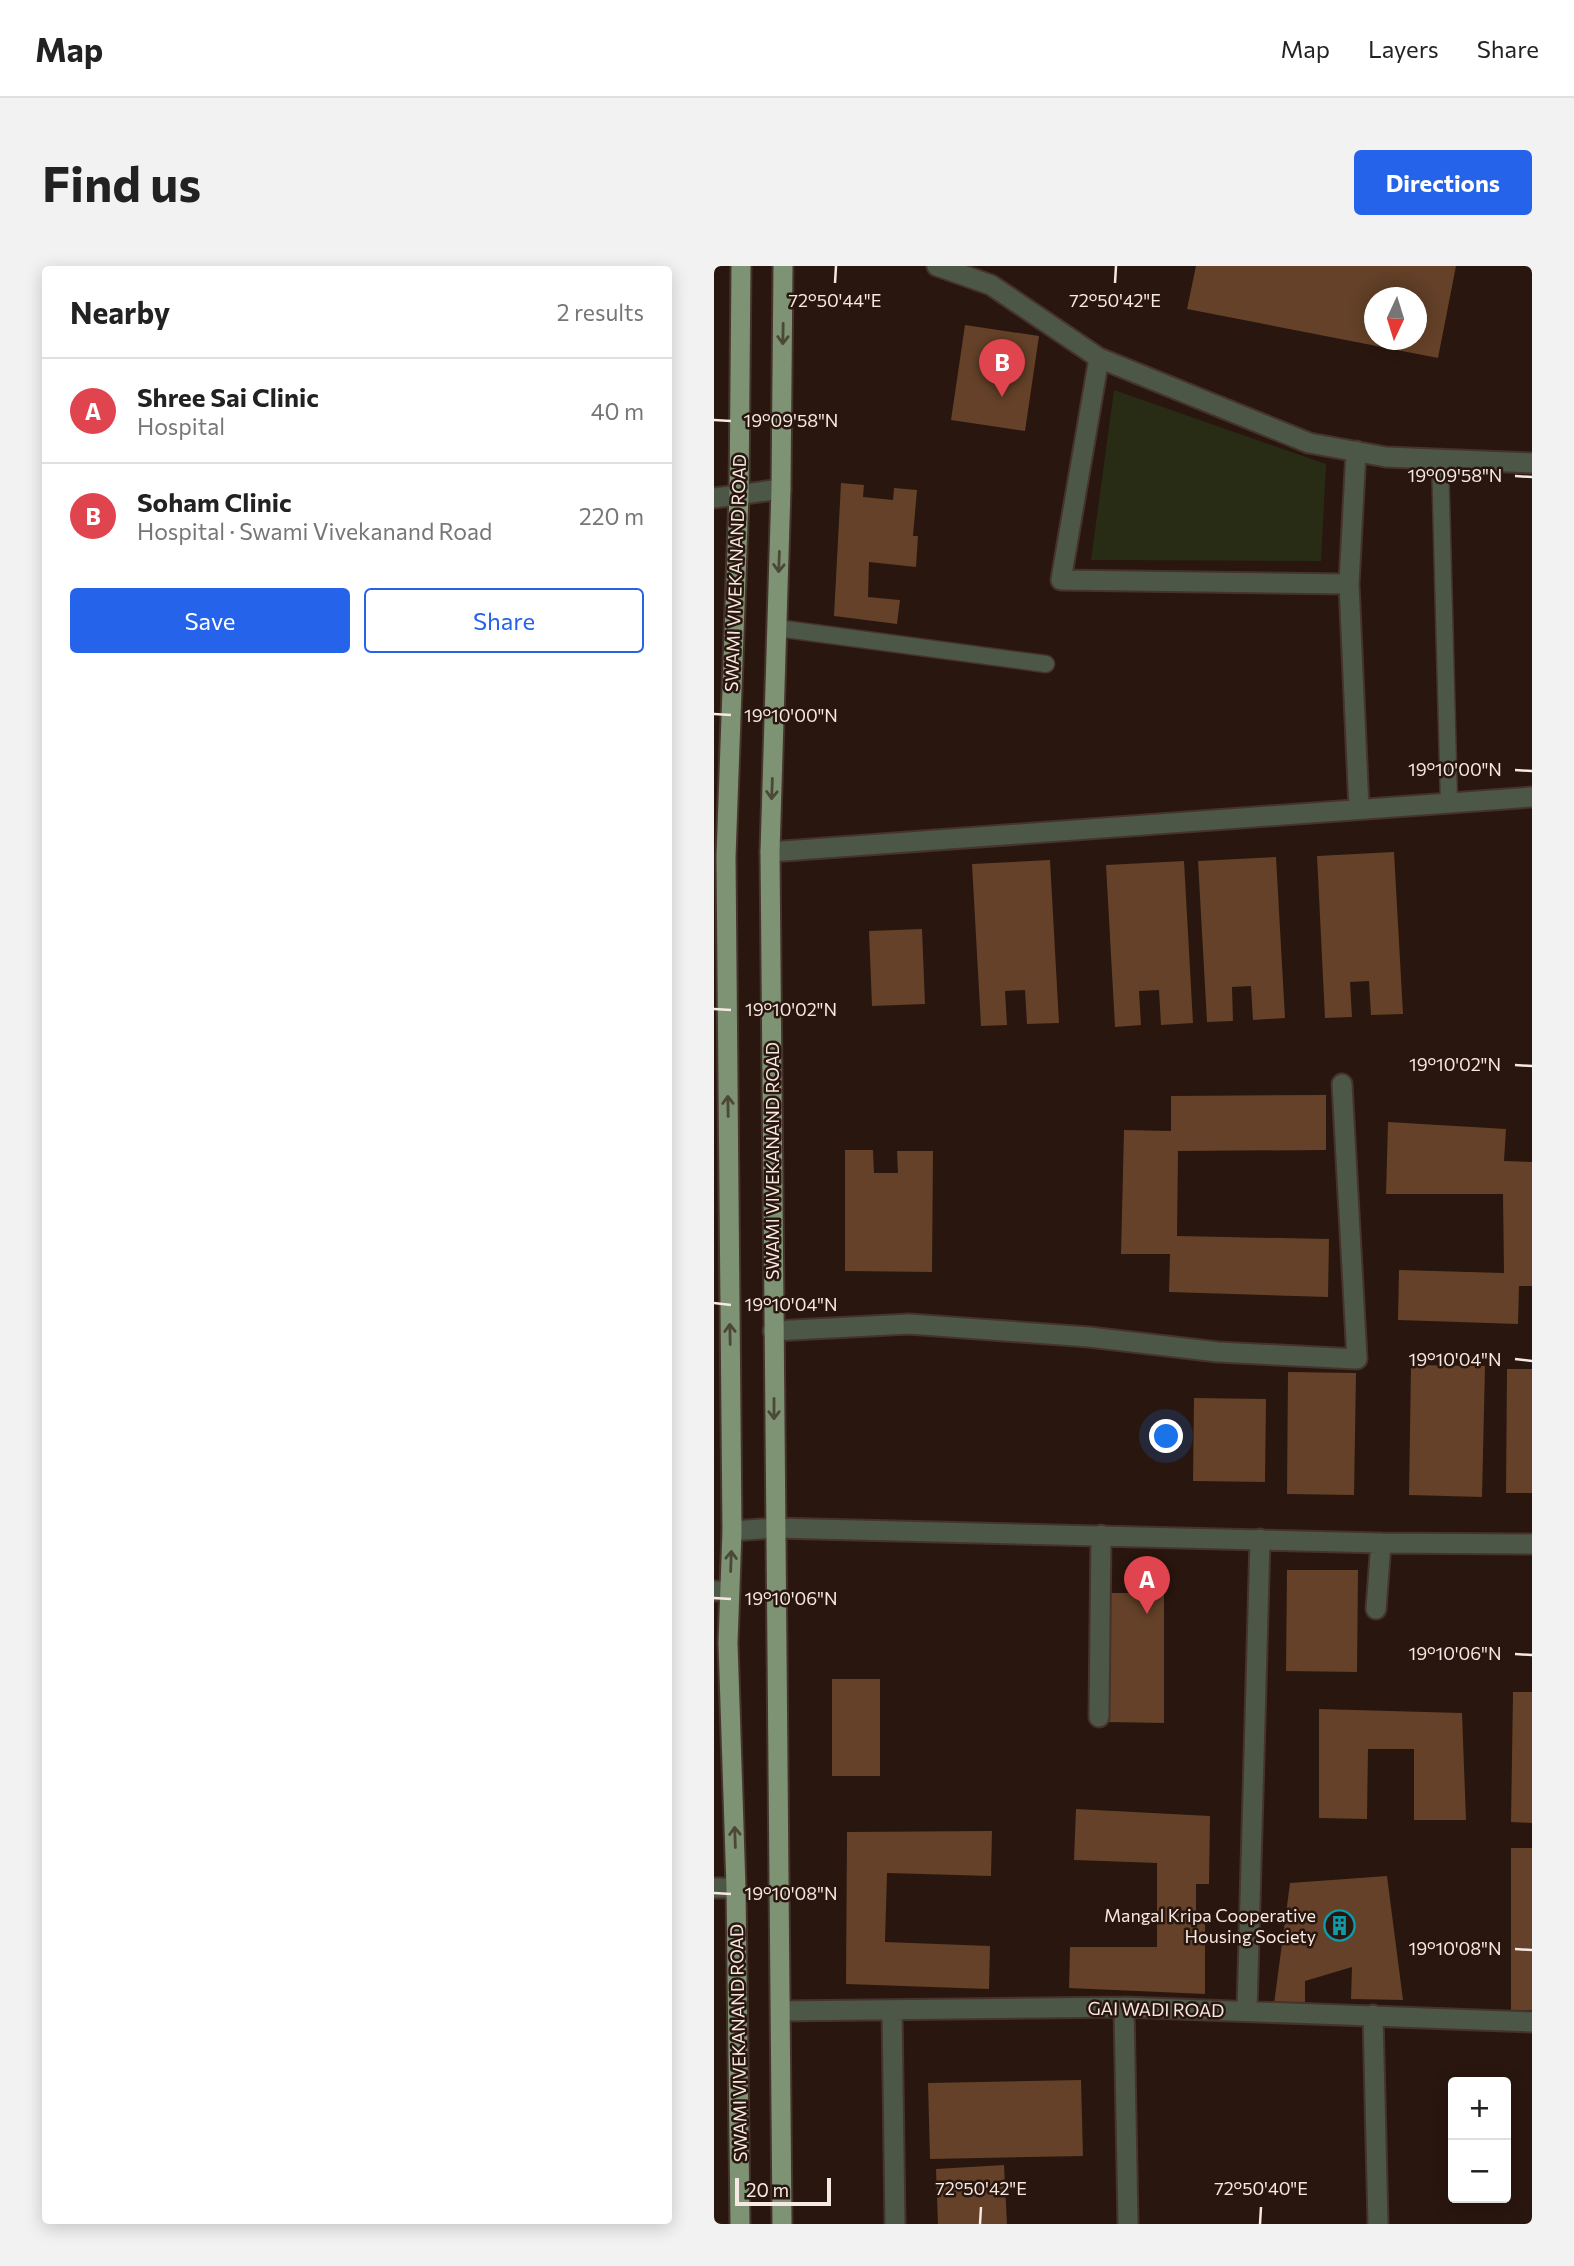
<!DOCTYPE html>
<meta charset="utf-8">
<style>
:root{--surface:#fff;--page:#f2f2f2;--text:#222;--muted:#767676;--line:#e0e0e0;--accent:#2563eb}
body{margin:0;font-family:Commissioner,sans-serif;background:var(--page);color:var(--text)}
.controls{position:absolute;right:21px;bottom:21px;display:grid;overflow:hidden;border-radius:7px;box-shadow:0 4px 18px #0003}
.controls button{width:63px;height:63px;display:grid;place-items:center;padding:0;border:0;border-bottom:2px solid var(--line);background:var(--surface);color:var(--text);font:35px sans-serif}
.compass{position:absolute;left:650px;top:21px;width:63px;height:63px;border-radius:50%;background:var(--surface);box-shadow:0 4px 18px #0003;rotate:184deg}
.scale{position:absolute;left:21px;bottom:18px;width:96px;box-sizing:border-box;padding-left:7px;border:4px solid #f6e8e2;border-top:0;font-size:19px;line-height:24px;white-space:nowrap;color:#f6e8e2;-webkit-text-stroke:5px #29160e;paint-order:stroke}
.you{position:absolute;left:453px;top:1171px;width:24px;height:24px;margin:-18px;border:5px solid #fff;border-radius:50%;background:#1a73e8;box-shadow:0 0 0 10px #1a73e833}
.badge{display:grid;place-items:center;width:46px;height:46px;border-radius:50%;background:var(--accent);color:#fff;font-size:23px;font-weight:700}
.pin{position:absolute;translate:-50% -58px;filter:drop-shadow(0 2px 4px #0008)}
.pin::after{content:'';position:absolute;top:37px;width:24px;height:21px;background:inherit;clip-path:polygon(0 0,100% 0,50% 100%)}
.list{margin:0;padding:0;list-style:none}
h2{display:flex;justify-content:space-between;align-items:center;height:91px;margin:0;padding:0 28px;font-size:30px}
h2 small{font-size:23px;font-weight:400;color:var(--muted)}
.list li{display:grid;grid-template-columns:46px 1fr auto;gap:21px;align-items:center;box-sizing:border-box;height:105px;padding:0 28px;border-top:2px solid var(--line)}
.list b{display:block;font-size:26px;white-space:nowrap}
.list p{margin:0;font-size:23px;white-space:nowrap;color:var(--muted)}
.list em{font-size:23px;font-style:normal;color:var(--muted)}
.actions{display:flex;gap:14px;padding:21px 28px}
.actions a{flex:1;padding:16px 0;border:2px solid var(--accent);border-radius:7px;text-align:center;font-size:24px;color:var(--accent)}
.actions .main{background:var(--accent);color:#fff}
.map{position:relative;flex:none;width:818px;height:1958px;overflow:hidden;border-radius:7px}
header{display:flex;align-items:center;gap:42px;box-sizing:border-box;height:98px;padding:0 35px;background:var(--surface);border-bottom:2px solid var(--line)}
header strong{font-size:33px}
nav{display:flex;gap:38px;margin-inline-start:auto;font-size:24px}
.intro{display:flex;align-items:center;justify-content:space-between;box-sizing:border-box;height:168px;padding:0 42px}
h1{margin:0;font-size:49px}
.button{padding:18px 32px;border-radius:7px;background:var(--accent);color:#fff;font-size:24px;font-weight:700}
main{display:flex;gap:42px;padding:0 42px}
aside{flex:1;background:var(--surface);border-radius:7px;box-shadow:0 4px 18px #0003}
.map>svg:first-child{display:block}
.green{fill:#292c14}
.building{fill:#644128;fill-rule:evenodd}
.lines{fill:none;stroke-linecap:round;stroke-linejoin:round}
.service-casing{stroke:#46332c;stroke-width:19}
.minor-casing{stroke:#46332c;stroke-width:23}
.tertiary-casing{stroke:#46332c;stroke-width:23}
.primary-casing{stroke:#46332c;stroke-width:23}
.service{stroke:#4d5748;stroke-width:16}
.minor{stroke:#4d5748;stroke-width:19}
.tertiary{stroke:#4d5748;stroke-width:19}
.primary{stroke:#7e9373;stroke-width:19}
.oneway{stroke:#4b4836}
.ticks{fill:none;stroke:#f6e8e2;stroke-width:2.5}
.labels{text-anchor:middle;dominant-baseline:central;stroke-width:5;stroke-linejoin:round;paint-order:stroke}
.street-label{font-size:18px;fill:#f6e8e2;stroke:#29160e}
.poi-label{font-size:18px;fill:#f6e8e2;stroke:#29160e;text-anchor:end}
.ticks-label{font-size:18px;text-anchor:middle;fill:#f6e8e2;stroke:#29160e;stroke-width:5;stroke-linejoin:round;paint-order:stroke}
</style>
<header>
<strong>Map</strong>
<nav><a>Map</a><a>Layers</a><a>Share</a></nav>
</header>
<div class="intro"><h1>Find us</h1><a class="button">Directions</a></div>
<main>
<aside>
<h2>Nearby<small>2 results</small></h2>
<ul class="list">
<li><span class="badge" style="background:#e0444e">A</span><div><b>Shree Sai Clinic</b><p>Hospital</p></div><em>40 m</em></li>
<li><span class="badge" style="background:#e0444e">B</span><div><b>Soham Clinic</b><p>Hospital · Swami Vivekanand Road</p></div><em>220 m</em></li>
</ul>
<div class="actions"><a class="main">Save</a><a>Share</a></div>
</aside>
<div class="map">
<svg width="818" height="1958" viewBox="0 0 818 1958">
<rect width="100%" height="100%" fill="#29160e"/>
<path class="green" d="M400,124L612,198L607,295L377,294Z"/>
<path class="building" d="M482,0H742L724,92L473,43ZM660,32H702V74H660Z
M251,59L325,70L311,165L237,154Z
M127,217L150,219L149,231L179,234L180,222L203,224L199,270H204L202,301L155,296L154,331L186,334L183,358L120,350Z
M680,586L689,748L657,749L655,715L636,716L638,751L611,752L603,590Z
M562,591L571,752L539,754L537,720L518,721L519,755L493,756L484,595Z
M336,594L345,757L313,758L311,724L291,725L293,759L267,760L258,598Z
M470,595L479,757L447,759L445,724L425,725L427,759L401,761L392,599Z
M208,663L211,738L158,740L155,665Z
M612,829V884L464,885L463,970L615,973L614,1031L455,1026L456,988H407L410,864L457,865V830Z
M674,856L792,863L790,895L818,896V1020H805L804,1058L684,1054L685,1004L790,1007L789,928H672Z
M131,884H159L160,907H184L183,885H219L218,1006L131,1005Z
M697,1099L771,1100L768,1231L695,1229Z
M793,1103H818V1227H792Z
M574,1106L642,1107L640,1229L573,1228Z
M480,1132L552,1133L551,1216L479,1215Z
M573,1304H644L643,1406L572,1405Z
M393,1327H450V1457L393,1456Z
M118,1413H166V1510H118Z
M799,1426H818V1557L797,1556Z
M605,1443L748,1447L752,1554H700V1483H654L653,1553L605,1552Z
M362,1543L496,1550L495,1618H482V1646H491V1728L355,1722L356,1681H443V1597L360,1594Z
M278,1565L277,1610L173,1607L171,1676L276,1680L275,1723L132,1718L133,1566Z
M797,1582H818V1744L797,1745Z
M673,1610L689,1734L637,1733L638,1701L591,1715V1739L560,1738L576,1617Z
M367,1814L369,1890L216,1893L214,1817Z
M290,1899L293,1958H224L222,1903Z"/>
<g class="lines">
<defs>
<path id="service" d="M726,193L735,537
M63,362L332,398"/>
<path id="minor" d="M223,0L277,19L385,92L347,314L635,318
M385,92L595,177L672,191L818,197
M642,185L635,318L645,543
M56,586L818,531
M59,1065L195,1058L375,1071L504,1086L643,1093L628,818
M18,1265L61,1262L667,1277L818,1278
M0,1325H16
M662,1343L667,1277
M385,1451L387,1269
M0,1622H22
M410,1741L414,1958
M178,1744L181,1958
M67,1745L410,1741L818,1756
M533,1745L546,1273
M659,1749L664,1958"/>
<path id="tertiary" d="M0,232L67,223"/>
<path id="primary" d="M26,1958L22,1622L14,1377L18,1265L12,591L25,229L27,0
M68,1958L56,586L67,223L69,0"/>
</defs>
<use href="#service" class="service-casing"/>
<use href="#minor" class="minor-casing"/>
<use href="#tertiary" class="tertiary-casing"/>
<use href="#primary" class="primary-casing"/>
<use href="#service" class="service"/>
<use href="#minor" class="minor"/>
<use href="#tertiary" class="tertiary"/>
<use href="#primary" class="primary"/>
</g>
<defs><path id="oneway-shaft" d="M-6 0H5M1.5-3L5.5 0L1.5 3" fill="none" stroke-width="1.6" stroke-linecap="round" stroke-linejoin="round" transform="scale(1.75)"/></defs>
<g class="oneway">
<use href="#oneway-shaft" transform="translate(69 68) rotate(91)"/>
<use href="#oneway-shaft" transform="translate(65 296) rotate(92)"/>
<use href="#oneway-shaft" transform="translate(58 523) rotate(92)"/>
<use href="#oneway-shaft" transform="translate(14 840) rotate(-91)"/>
<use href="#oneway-shaft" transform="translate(16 1068) rotate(-91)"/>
<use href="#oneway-shaft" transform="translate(60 1143) rotate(90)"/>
<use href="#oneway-shaft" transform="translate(17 1295) rotate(-88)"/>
<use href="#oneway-shaft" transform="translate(21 1571) rotate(-92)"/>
</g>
<path class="ticks" d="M121,17L122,0M401,17L402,0M0,154L17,155M801,210L818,211M0,448L17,449M801,504L818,505M0,743L17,744M801,799L818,800M0,1037L17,1039M801,1093L818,1095M0,1332L17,1333M801,1388L818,1389M0,1627L17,1628M801,1683L818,1684M266,1958L267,1941M546,1958L547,1941"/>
<defs>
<symbol id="building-ring" viewBox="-11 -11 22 22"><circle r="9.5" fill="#29160e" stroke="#0f9aa8" stroke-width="1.5"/><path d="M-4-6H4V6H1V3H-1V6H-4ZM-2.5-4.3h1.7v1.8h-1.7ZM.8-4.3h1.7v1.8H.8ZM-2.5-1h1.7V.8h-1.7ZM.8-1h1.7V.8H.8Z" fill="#0f9aa8"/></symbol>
</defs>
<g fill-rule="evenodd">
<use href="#building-ring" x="608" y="1642" width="35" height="35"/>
</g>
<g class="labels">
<g class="street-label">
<text transform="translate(21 307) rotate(-88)">SWAMI VIVEKANAND ROAD</text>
<text transform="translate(58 895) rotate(-90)">SWAMI VIVEKANAND ROAD</text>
<text transform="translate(442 1743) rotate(1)">GAI WADI ROAD</text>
<text transform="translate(24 1777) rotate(-91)">SWAMI VIVEKANAND ROAD</text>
</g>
<g class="poi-label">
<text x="602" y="1649">Mangal Kripa Cooperative<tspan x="602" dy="21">Housing Society</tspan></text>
</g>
</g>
<g class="ticks-label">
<text x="121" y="41">72°50'44"E</text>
<text x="401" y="41">72°50'42"E</text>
<text x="77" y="161">19°09'58"N</text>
<text x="741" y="216">19°09'58"N</text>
<text x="77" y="456">19°10'00"N</text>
<text x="741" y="510">19°10'00"N</text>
<text x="77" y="750">19°10'02"N</text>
<text x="741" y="805">19°10'02"N</text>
<text x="77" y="1045">19°10'04"N</text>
<text x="741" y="1100">19°10'04"N</text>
<text x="77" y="1339">19°10'06"N</text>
<text x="741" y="1394">19°10'06"N</text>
<text x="77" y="1634">19°10'08"N</text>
<text x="741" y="1689">19°10'08"N</text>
<text x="267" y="1929">72°50'42"E</text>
<text x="547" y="1929">72°50'40"E</text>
</g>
</svg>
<div class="controls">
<button>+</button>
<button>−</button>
</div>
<svg class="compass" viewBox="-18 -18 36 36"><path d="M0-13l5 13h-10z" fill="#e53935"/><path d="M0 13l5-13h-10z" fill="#767676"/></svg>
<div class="scale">20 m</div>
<div class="you"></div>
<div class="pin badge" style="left:433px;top:1348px;background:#e0444e">A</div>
<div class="pin badge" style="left:288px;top:131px;background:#e0444e">B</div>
</div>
</main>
